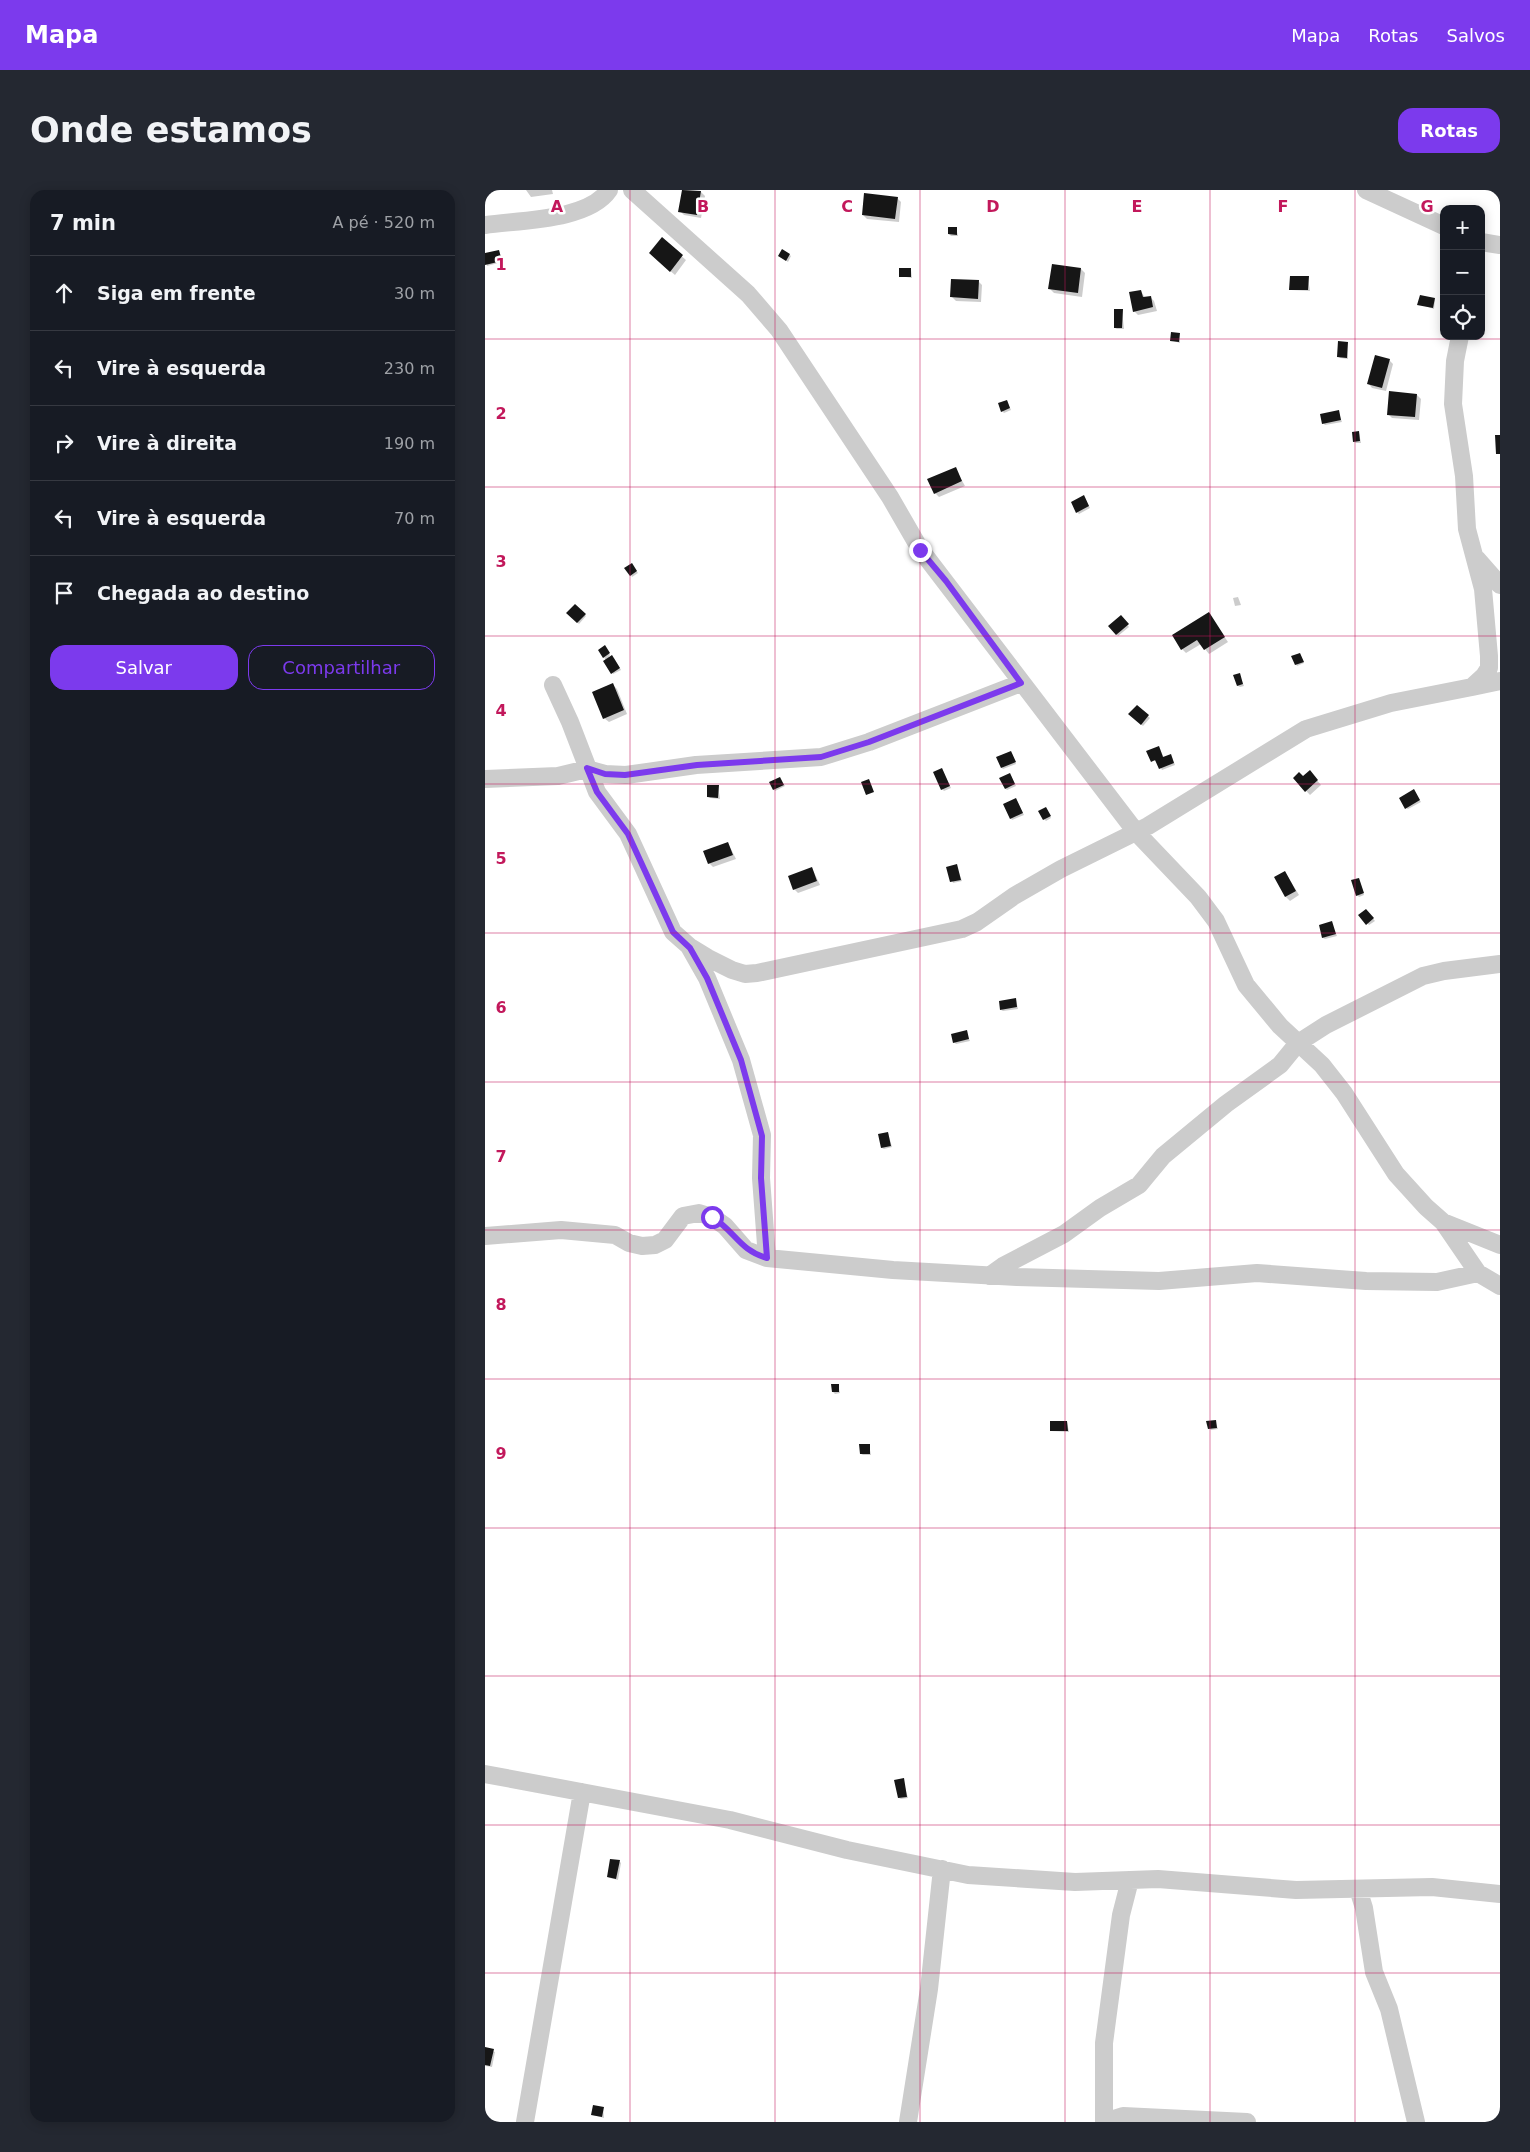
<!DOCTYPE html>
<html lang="pt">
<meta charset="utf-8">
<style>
:root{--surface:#171b24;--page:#242831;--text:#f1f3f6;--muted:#9ea1a6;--line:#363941;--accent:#7c3aed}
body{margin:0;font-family:"DejaVu Sans",sans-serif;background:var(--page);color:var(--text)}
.controls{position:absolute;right:15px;top:15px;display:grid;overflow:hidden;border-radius:10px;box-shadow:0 2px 12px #0003}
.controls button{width:45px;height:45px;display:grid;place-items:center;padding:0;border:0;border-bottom:1px solid var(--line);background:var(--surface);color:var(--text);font:25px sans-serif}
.stop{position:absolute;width:15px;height:15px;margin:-11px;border:4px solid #7c3aed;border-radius:50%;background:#fff}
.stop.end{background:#7c3aed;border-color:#fff;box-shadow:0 1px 5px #0008}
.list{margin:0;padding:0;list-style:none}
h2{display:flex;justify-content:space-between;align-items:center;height:65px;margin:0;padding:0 20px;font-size:21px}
h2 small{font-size:16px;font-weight:400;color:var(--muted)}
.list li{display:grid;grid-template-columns:32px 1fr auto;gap:15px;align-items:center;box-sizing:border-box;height:75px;padding:0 20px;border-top:1px solid var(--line)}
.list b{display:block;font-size:19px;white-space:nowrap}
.list em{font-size:16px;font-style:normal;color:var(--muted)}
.actions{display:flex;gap:10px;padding:15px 20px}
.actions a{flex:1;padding:11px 0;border:1px solid var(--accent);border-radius:15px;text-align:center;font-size:18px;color:var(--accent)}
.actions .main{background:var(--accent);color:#fff}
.icon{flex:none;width:28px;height:28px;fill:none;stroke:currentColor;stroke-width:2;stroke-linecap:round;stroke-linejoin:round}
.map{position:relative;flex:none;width:1015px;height:1932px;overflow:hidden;border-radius:15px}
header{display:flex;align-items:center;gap:30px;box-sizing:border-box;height:70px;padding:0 25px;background:var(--accent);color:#fff}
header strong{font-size:24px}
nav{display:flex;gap:28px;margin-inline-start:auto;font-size:18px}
.intro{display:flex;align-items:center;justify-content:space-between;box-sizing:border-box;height:120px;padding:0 30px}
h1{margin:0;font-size:35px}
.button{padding:12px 22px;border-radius:15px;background:var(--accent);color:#fff;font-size:18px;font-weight:700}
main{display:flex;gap:30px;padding:0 30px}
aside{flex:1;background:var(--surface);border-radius:15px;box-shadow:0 2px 12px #0003}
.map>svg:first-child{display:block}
.shadow{fill:#0003}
.building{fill:#161616}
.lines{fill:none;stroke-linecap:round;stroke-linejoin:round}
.street{stroke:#ccc;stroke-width:18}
.route{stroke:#7c3aed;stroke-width:6}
.grid{fill:none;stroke:#c2185b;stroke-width:1;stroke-opacity:0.55}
.grid-label{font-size:16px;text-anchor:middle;font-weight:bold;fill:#c2185b;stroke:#fff;stroke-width:5;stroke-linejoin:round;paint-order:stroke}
</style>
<header>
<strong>Mapa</strong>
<nav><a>Mapa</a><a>Rotas</a><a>Salvos</a></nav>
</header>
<div class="intro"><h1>Onde estamos</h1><a class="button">Rotas</a></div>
<main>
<aside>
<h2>7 min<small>A pé · 520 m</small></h2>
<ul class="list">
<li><svg class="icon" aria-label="ahead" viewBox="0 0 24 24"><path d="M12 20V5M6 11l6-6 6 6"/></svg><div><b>Siga em frente</b></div><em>30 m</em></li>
<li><svg class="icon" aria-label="left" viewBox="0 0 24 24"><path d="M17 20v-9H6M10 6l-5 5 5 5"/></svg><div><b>Vire à esquerda</b></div><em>230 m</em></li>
<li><svg class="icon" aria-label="right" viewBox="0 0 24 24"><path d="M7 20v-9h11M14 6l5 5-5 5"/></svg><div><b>Vire à direita</b></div><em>190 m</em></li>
<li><svg class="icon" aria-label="left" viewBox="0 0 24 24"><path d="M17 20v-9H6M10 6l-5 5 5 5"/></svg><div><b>Vire à esquerda</b></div><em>70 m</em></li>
<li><svg class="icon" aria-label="arrive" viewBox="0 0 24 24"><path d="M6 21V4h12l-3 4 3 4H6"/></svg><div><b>Chegada ao destino</b></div></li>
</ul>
<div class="actions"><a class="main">Salvar</a><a>Compartilhar</a></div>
</aside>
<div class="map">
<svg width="1015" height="1932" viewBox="0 0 1015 1932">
<rect width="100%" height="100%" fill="#fff"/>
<path class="shadow" d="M41,0H67L68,4L46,7Z
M198,0L216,2L220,6L216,28L199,25L195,21Z
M412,8L416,12L414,32L382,29L378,25Z
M471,38L473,46H466L464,44Z
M177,49L201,70L190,85L169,67Z
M298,60L306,66L303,72L296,67Z
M14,61L17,72L2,76L0,64Z
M568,75L596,79L600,83L597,107L569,103L565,99Z
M426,80L427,88L415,86Z
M823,88L825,101L806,100Z
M493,91L497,95L496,112L471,111L467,107Z
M656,101L660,108L665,107L669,111L672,121L653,125L649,121Z
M950,109L949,119L934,114Z
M637,120L639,139H632L630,138Z
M694,144L695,153L686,150Z
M862,153L863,169L855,168L854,167Z
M904,170L908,174L901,201L887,198L883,193Z
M932,205L936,209L934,230L907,228L903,224Z
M522,211L526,220L519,223L517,221Z
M853,221L857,232L840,235L838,233Z
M874,243L876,253H871L869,252Z
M470,278L480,296L454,307L450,303Z
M600,308L605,318L594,324L592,322Z
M148,376L153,383L147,387L146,385Z
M753,407L756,415L750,416L748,408Z
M90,416L101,426L94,434L83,423Z
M724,424L743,452L724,464L716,454L701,463L697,459Z
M636,427L644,437L633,446L625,436Z
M121,459L125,465L122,470L129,468L136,480L128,484L119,467Z
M815,464L819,473L812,476L811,474Z
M754,484L759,496L755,497L753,496Z
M128,495L132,499L142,524L124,532L119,528Z
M652,516L665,528L658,536L645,524Z
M675,559L679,568L687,567L690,575L677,580L672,571H667Z
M527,564L531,574L518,579L517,578Z
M457,579L466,598L459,601L457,599Z
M825,582L836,595L825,605L809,588H819Z
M526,586L531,596L522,600L521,599Z
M296,590L300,596L290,601L289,599Z
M233,596L235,609L225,608L223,606Z
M930,603L936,612L923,619L921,618Z
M532,611L539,625L527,630L519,615Z
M561,618L566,628L561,631L559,629Z
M243,653L251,669L228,677L224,673Z
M471,675L477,691L468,693L463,678Z
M327,678L335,695L313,703L309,699Z
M800,682L814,705L805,711L801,707Z
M873,689L879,705L874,707L872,705Z
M881,720L890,731L884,735L875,725Z
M846,732L852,746L840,749L838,748Z
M531,810L533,819L518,821L516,820Z
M481,842L485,851L471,854L469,852Z
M403,943L407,957L399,959L397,958Z
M353,1195L355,1203L350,1204L348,1202Z
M730,1231L733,1239L726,1240L724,1238Z
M582,1232L584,1242L566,1241Z
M384,1255L386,1265H378L376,1264Z
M418,1590L423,1608L416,1609L414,1608Z
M134,1671L136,1673L133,1690L125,1688L123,1687Z
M0,1858L10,1862L7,1877L0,1876Z
M118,1918L119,1928L108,1925Z"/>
<path class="building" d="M197,0L216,1L212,25L193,22Z
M379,3L413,7L410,29L377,25Z
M463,37H472V45L463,44Z
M177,47L198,65L185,82L164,63Z
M297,59L305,64L301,71L293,66Z
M14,60L17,71L0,75V63Z
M567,74L596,78L593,103L563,99Z
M414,78H426V87H414Z
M805,86H824L823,100H804Z
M466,89L494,90L493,109L465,107Z
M656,100L658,107L666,106L668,117L648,122L644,102Z
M935,105L950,108L948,118L932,115Z
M629,119H638L637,138H629Z
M686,142L695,143L694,152L685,151Z
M853,151L863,152L862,168L852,167Z
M890,165L905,169L897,198L882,194Z
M904,201L932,204L930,227L902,225Z
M522,210L525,218L516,222L513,213Z
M854,220L856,230L837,234L835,224Z
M874,241L875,251L868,252L867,242Z
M1010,245H1015V264H1011Z
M471,277L477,291L449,304L442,289Z
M599,305L604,316L591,323L586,312Z
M147,373L152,381L145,386L139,378Z
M90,414L101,424L92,433L81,423Z
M724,422L740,447L719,460L712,450L696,460L687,445Z
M636,425L644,434L631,445L623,436Z
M120,455L125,463L118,468L113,460Z
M815,463L819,472L810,475L806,466Z
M127,465L135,478L126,484L118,471Z
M755,483L758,494L752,496L748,485Z
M128,493L139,520L118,529L107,502Z
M652,515L664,525L656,535L643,524Z
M674,556L678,567L686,564L689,573L674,579L670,570L666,572L661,561Z
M526,561L531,572L516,578L511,567Z
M457,578L465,596L456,600L448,582Z
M825,580L833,590L820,602L808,588L814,582L818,586Z
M525,583L530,594L520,599L514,588Z
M295,587L299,595L288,600L284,592Z
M384,589L389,602L381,605L376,592Z
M222,595H234L233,608L222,607Z
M929,599L935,610L920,619L914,608Z
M531,608L538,623L525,629L518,614Z
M561,617L566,626L558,630L553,621Z
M243,652L248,665L223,674L218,661Z
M472,674L476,690L465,692L461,677Z
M327,677L332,691L308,700L303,686Z
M800,681L811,701L800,707L789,687Z
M874,688L879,703L871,706L866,690Z
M881,719L889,728L881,735L873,725Z
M847,731L851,744L837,748L834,735Z
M531,808L532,817L515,820L514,811Z
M482,840L484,849L468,853L466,844Z
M403,942L406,956L396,958L393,944Z
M346,1194H354V1202H347Z
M731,1230L732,1238L723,1239L721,1231Z
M565,1231H582L583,1241H565Z
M374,1254H385V1264H375Z
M419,1588L422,1607L413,1608L409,1590Z
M125,1669L135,1670L131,1689L122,1687Z
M0,1857L9,1859L5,1876L0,1875Z
M108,1915L119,1917L117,1927L106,1925Z"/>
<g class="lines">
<path class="street" d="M147,0L263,104L294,140L405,307L435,359L651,642L713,707L731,731L761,795L795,836L837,875L859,903L911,984L941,1017L958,1032L993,1083L1015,1096
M881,0L959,36
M0,35C33,30 103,31 124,0
M996,52L1015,55
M992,369L1015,395
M68,495L85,532L112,602L143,644L188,742L205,757L223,768L247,780L260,784L272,783L477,739L492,732L529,706L576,679L663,636L821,539L906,513L987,497L999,486L1004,478V466L998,399L982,339L979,286L968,214L970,171L975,146
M987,497L1015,491
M0,589L73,586L102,579L120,584L141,585L211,575L336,567L384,552L536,493
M205,758L222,788L256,870L277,945L276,988L282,1068
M958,1032L1015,1055
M0,1046L76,1040L130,1045L144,1053L157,1056L170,1055L180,1050L198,1026L214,1023L227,1027L240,1036L261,1060L282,1068L408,1080L532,1087L674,1091L772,1083L881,1091L952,1092L993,1083
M504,1086L518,1076L579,1044L615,1018L654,995L678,966L741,914L795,875L813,853L841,835L938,786L959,781L1015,774
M0,1584L245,1630L362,1660L483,1685L590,1692L673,1689L811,1700L947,1697L1015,1704
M873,1699L879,1718L889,1782L904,1819L931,1932
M40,1932L97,1602
M423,1932L444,1799L457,1679
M619,1932V1853L636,1725L645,1690
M619,1932L638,1926L762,1932"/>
</g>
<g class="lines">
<path class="route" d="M227,1027C251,1042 254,1060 282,1068L276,988L277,946L256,870L222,788L205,758L188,742L143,644L112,602L102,578L120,584L140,585L212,575L336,567L384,552L536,493L461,391L435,360"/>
</g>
<path class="grid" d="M145,0V1932M290,0V1932M435,0V1932M580,0V1932M725,0V1932M870,0V1932M0,149H1015M0,297H1015M0,446H1015M0,594H1015M0,743H1015M0,892H1015M0,1040H1015M0,1189H1015M0,1338H1015M0,1486H1015M0,1635H1015M0,1783H1015"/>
<g class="grid-label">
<text x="72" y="22">A</text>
<text x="218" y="22">B</text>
<text x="362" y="22">C</text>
<text x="508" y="22">D</text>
<text x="652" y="22">E</text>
<text x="798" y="22">F</text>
<text x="942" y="22">G</text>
<text x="16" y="80">1</text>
<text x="16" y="229">2</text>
<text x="16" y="377">3</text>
<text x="16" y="526">4</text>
<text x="16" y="674">5</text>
<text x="16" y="823">6</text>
<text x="16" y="972">7</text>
<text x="16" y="1120">8</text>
<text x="16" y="1269">9</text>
</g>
</svg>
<div class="controls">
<button>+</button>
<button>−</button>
<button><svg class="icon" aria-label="locate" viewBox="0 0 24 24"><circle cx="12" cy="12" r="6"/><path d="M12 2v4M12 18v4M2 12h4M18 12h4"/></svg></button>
</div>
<div class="stop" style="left:227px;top:1027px"></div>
<div class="stop end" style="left:435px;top:360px"></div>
</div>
</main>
